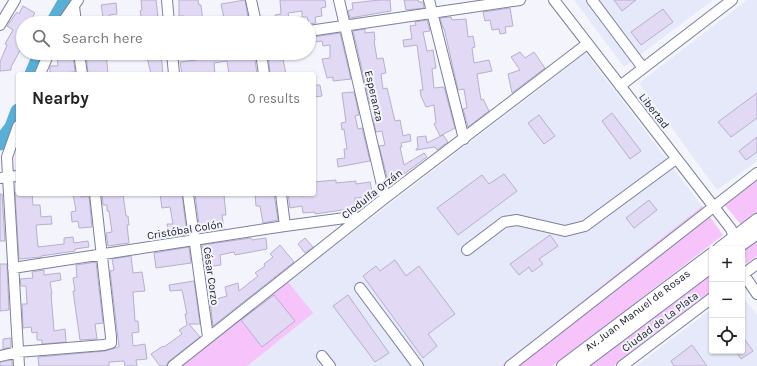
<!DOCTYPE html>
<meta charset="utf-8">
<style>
:root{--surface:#fff;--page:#f2f2f2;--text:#222;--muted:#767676;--line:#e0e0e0}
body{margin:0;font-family:Karla,sans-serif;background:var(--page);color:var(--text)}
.controls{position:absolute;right:12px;bottom:12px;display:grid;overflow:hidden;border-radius:4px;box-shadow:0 1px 3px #0004}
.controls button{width:36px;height:36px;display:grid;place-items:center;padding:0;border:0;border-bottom:1px solid var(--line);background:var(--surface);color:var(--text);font:20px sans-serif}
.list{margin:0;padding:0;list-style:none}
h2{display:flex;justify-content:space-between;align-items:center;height:52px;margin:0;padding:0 16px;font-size:17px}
h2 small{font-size:13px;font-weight:400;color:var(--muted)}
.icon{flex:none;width:22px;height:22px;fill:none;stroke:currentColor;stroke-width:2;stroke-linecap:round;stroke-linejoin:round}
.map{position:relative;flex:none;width:757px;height:366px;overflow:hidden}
.search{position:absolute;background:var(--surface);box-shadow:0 1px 3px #0004;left:16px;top:16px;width:300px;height:44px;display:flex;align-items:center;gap:10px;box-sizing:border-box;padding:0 14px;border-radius:22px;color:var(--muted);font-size:15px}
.panel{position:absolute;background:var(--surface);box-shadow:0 1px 3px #0004;left:16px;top:72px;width:300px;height:124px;border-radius:4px}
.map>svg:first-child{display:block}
.built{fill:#e5e9f9}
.green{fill:#f6c3fb}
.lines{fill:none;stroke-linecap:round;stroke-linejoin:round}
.river{stroke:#59b0d6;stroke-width:15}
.building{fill:#e2d9f5;stroke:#b8aece}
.minor-casing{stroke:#7a809e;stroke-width:12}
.major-casing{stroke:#7a809e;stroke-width:14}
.minor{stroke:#fff;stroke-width:10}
.major{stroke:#fff;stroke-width:12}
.labels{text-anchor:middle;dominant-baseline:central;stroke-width:4;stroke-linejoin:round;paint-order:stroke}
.street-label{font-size:11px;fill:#171a25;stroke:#f4f5fc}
</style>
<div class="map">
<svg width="757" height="366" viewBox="0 0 757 366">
<rect width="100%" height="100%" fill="#f4f5fc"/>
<path class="built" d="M574,0H713L624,67Z
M747,0H757V161L717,190L639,83Z
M586,53L702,206L501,366H181L288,282Z
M742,296L757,315V366H636L712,309V351H742Z"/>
<path class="green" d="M757,180V213L741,225L725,205Z
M702,206L723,235L629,308L552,366H501Z
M757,237V256L746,264L744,246Z
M712,271V291L614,366H587Z
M288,282L313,313L247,366H182Z"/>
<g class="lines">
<path class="river" d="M53,23L66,0
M32,74L41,53
M0,143L12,127L18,111"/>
</g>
<path class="building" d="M141,0H156L158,18L142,21L140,11L142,10Z
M179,0H198L199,5H201L203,23H184V16H179Z
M245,0L249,23H225L221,4Z
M280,0H325L326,7L321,8L322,16L315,17L316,23L309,24L307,17H302V11L288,13L290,23H277L275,15L281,14Z
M379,0H390L391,11L350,18L348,11L353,9L352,3Z
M404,0H418L419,2H423L424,8L406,10Z
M614,0H636L622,11Z
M116,3L117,14L109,15L111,23H104L101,5Z
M23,6L35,13L29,23H23V37L19,43L23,45L11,67V70L0,71V62L7,45L5,44L13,30L7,26L17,12L19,14Z
M510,8L513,26L505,27L506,33L500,34L499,29L492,30L490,20L485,21L483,12Z
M663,9L673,22L641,45L631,32Z
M451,17L452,20L466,19L468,37L473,36L475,47L472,48L474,63L489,60L492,71L477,74L481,100L483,99L489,111L468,127L463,109L467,108L464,89L458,90L444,28H443L440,18Z
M427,20L430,31L423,32L427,51L433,50L436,68L432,69L434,88L444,87L455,128L440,136L434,124L436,123L434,105L426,107L421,96L420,90H423L417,45L404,47L403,40L412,39L410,26L416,25L415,22Z
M365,29V33L374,32L375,40L374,41L377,59L383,58L386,73L381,74L383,89L387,88L395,121L400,120L403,136L410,134L411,141L401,143L402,147H400L404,165L424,153L427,157L389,185L379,146L385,145L382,131L376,132L373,118L378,117L375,103L370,104L353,31Z
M340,33L351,79L333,81V77L327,78L322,59L330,58V45L323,46L322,41L314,42L313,37Z
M520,52L525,58L534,52L545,68L512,93L508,74L520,70L511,57Z
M86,53H106L108,74H88Z
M146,53H161L163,74H151Z
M197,53H254L257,74H229L227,61L214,63L215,74H182L180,62L197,60Z
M268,53H296V57L283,59L286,74H270Z
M73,54L75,72L50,74V66H58L57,55Z
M314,85H320L322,96L314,97Z
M354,92L359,115L355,116L358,129L362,128L370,161L338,167L337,159L345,158L344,149H347L344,129L342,130L341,123L346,122L342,93Z
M757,93V118L731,137L718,122Z
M612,113L641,151L630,159L602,121Z
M539,115L555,136L544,144L528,123Z
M443,135L448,142L437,150L435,147L416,150V149L418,148L417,137L426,136L427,143Z
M757,137V152L746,160L739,151Z
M504,174L517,191L458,235L437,208L482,175L489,184Z
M336,180V183L356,181V184L370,182L372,191L368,192L369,197L355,198L356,208L315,214V212L303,213L302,206L290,208L288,194H301V196L314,194V182Z
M15,193L32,194L33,205H40L41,217L51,216L52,224L36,225L38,247L64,244V238L73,237L74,243L88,241L89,247L75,249V251L41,256L42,257L19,259Z
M0,194H2L5,241H0Z
M73,194H80L81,197L89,196L92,227L79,228L78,221L72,222L71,212L76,211Z
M102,194H123L126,216H128L129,225H127L129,243L108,246L106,233L112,232L109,211H107V205H103Z
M160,194H182L187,235L179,236L178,230L168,231L167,224H173L170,207L162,208Z
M195,194L224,195L226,215H222L224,229L209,231L208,224L199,225Z
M255,194H274L278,220L263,223L260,206H256Z
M649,200L657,210L634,228L626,218Z
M550,235L558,246L539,259L543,264L532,272L529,267L519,275L510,264Z
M251,238L252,240L266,238L267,249L235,255L234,252L220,255L221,265L205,267L202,245Z
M305,238L313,247L305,253L298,244Z
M280,245L294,262L213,326L210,301L227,296L225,287L238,283L239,291L258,276L255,273L265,266L264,264L273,257L270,254Z
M189,247L191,263L156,268L154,253Z
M131,256L133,273L142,272L145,291L133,292L135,321H138L139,332L132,333L133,346L145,344L147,359L136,360L137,366H125L124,361L109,362V366H39L38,357L105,351L119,347L110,271L114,270L112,259Z
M395,260L406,276L419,266L455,314L428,334L437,346L423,358L363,276L376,266L380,271Z
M96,262L103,323L95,324L97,339L80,340L73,291H75L73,278L77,277L76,265Z
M0,264H7L9,310L0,311Z
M44,270V275L60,273L61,280L50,282L52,294H51L54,331L65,329L66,342L42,344V340H37V332L32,333L31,327L23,328L22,304H27L26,286H21L20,279L33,278L32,272Z
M194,281L200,324H189L200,337L169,361L166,366H160L151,354L163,346L164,347L182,334L179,330L187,325L185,314H187L182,290L170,291L169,285Z
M274,295L295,321L262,347L241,320Z
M348,295L389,353L375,362L333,306Z
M742,336L753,351L741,359L736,351H742Z
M11,338V347L3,349V339Z
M692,345L707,366H674L671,361Z
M12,360V366H0V362Z"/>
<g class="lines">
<defs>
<path id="minor" d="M167,0L169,23
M251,0L256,23
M339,0L385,198
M429,0L464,139
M554,0L731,229L736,243
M592,0L643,68
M74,6L76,23
M62,23L78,0
M0,25L15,0
M309,31L520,0
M79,53L82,74
M172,53L174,74
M261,53L264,74
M40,74L49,53
M620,86L732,0
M18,176L8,177L19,366
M0,178L8,177L7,157L18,126
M188,194L208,337
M281,194L285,226
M467,250L504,222L517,220L565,231L585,226L676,159
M13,268L285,226L345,218H360
M742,272L757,294
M742,275L757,264
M360,288L418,366
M0,356L18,352L104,345L111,343V337L95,194
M322,356L330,366
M173,366L385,198L587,44
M510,366L757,173
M622,366L712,298"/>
<g id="major">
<path d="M719,249L757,220"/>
<path d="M735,249L757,233"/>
<path id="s1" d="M563,366L712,254"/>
<path d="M579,366L712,266"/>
</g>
</defs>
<use href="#minor" class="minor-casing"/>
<use href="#major" class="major-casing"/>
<use href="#minor" class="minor"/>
<use href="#major" class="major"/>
</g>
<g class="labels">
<g class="street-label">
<text transform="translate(374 96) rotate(77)">Esperanza</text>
<text transform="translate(654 111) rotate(52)">Libertad</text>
<text transform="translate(372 194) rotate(-38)">Clodulfa Orzán</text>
<text transform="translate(185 230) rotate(-9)">Cristóbal Colón</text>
<text transform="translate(211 276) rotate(82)">César Corzo</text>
<text stroke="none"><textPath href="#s1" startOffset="93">Av. Juan Manuel de Rosas</textPath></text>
<text transform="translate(660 322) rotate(-37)">Ciudad de La Plata</text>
</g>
</g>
</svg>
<div class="controls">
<button>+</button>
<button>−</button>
<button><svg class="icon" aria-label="locate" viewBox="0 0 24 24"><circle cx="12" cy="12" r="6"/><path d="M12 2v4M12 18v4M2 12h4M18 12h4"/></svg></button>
</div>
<div class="search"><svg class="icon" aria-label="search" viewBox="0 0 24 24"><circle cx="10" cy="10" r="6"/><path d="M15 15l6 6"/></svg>Search here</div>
<section class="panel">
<h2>Nearby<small>0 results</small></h2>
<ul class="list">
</ul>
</section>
</div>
